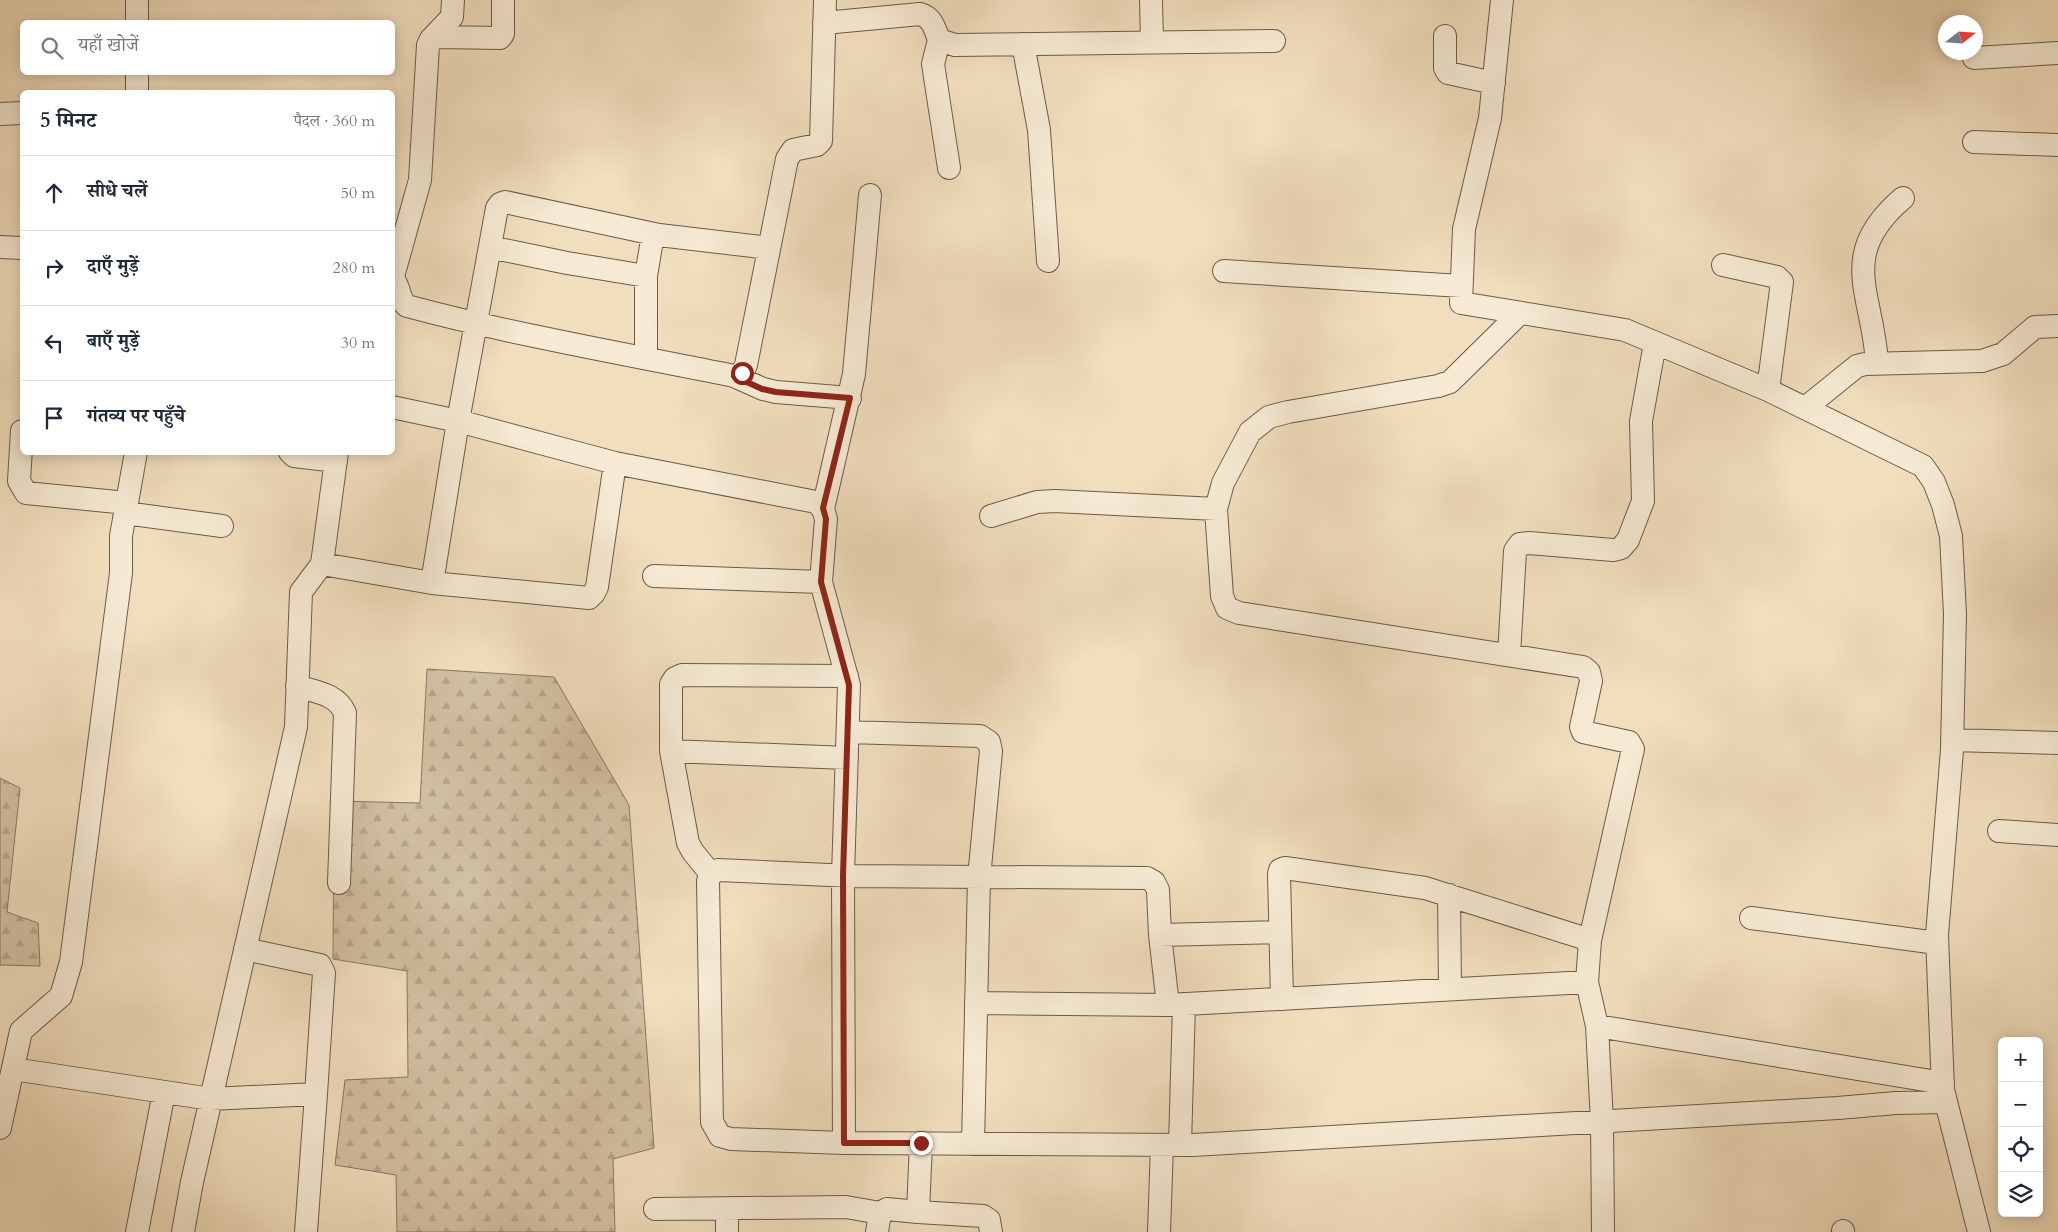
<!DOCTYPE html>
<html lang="hi">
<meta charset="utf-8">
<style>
:root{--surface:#fff;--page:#f6f6f7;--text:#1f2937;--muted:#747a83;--line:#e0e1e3}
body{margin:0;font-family:Cardo,"Noto Serif Devanagari",serif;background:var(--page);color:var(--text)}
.controls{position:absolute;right:15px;bottom:15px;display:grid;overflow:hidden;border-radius:8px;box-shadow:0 2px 12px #0003}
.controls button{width:45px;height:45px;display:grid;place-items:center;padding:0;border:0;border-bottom:1px solid var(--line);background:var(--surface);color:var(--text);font:25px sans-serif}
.compass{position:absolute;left:1938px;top:15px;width:45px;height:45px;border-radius:50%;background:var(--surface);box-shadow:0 2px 12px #0003;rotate:73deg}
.stop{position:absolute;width:15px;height:15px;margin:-11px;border:4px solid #8f2418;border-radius:50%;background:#fff}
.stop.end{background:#8f2418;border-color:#fff;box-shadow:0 1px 5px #0008}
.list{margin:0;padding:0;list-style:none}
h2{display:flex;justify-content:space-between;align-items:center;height:65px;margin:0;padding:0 20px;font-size:21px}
h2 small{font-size:16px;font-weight:400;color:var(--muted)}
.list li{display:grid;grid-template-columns:32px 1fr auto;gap:15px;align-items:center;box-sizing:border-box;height:75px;padding:0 20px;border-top:1px solid var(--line)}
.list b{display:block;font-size:19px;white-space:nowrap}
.list em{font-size:16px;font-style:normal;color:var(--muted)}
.icon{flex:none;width:28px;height:28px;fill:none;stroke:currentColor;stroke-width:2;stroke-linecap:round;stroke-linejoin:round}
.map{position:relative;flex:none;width:2058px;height:1232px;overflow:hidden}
.search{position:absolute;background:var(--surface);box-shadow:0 2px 12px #0003;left:20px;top:20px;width:375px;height:55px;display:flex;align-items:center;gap:12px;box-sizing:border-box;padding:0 18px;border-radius:8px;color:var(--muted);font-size:19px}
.panel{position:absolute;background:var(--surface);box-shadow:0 2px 12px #0003;left:20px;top:90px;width:375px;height:365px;border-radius:8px}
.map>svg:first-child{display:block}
.forest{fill:url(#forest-firs);stroke:#887864}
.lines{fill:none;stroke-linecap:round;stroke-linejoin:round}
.minor-casing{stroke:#6a5b4a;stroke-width:24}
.minor{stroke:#f6ead4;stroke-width:22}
.route{stroke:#8f2418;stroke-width:6}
</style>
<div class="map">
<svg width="2058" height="1232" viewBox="0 0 2058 1232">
<defs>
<pattern id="forest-firs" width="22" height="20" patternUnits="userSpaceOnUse" patternTransform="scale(1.25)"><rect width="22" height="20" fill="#d2c0a3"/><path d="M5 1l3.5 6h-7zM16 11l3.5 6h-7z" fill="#b5a58c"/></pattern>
</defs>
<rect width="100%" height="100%" fill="#f1debd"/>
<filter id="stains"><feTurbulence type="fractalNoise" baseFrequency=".004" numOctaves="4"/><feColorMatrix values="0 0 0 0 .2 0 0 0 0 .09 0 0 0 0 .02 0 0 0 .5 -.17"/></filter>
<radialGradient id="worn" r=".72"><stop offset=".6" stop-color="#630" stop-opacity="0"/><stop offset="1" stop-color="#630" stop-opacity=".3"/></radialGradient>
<path class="forest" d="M427,669L554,677L629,805L654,1148L613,1159L615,1232H397L396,1175L335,1165L345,1080L408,1077L407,971L333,959L334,801L420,803Z
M0,778L20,788L7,912L38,923L40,966L0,965Z"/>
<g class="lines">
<defs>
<path id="minor" d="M1151,0L1152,42
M1502,0L1490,118L1464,229L1461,303L1625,330L1768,390L1923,466L1934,482L1943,505L1951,536L1955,614L1952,750L1937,935L1943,1090L1979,1232
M137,22V0
M824,23L920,14C932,17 935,29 939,40L955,45L1274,41
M1445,36V68L1448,73L1494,83
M431,39L452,17L453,0
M939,40L933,64L949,168
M1023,44L1039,130L1048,261
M1974,58L2058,53
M137,92V72
M0,114L22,113
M1974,142L2058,145
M0,247L22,248
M490,247L567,263L646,276
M1723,265L1777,277L1782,282L1768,390
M1224,271L1461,286
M393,279C401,288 398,299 407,306C515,335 625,354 734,376L742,373L746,365L787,159L793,150L817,145L821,141L825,0
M392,280L420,180L428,45L431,39L440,37L500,38L503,34V0
M1520,313L1450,382L1438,386L1288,412L1269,417L1250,432L1223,483L1216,509L1222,596L1227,608L1239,613L1583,667L1589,672L1591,681L1581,727L1583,732L1629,742L1633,749L1590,940L1587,982
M646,358V276L653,234
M1877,363C1873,293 1836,255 1903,198
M734,376L763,389L776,392L850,398
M392,407L458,421L615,463L816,502L823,509L826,519L821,582L849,685L843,876L844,1143
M1805,408L1857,366L1865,364L1982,361L2003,354L2035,327L2058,326
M22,431L19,481L26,493L127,503
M290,452L294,456L336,461
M823,509L854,374L870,195
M125,513L222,526
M991,516L1037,502L1055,501L1216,509
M322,564L432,583L589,598L594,593L597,587L615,463
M654,576L821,582
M432,583L458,421L497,208L500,204L505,202L659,235L769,248
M1509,655L1515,551L1520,544L1529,543L1613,550L1621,548L1628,540L1643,501L1641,421L1655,343
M297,686C316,692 337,694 345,713L339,883
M848,732L980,736L989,742L991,751L979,878L973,1144
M1952,740L2058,743
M671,751L847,758
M1999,831L2058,835
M711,874L693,852L688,843L671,751V684L675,678L682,675L847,676
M1449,895L1450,989
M1751,918L1937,943
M1160,935L1280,932
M245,949L320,965L324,973L316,1094
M1282,999L1279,874L1280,870L1285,868L1425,888L1590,940
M976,1003L1168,1005
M1597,1026L1602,1122L1603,1232
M13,1069L211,1099L316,1094L306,1232
M1943,1083L1597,1026L1587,982L1168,1005L1160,935L1158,890L1154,882L1147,878L852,876L718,870L711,874L708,881L712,1122L720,1136L731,1139L844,1143L1192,1145L1838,1108L1896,1103L1946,1102
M0,1128L21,1031L61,996L71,962L121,573V536L136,452
M1180,1145L1184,1004
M655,1209L846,1207L880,1213
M727,1209V1232
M918,1212L983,1216L989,1220L991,1232
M1843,1231V1232
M137,1232L164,1092
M183,1232L192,1182L296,727L301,592L322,564L337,452
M877,1232L880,1213L887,1209L918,1212L921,1143
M1159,1232L1162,1145"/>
</defs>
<use href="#minor" class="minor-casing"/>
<use href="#minor" class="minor"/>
</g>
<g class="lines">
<path class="route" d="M742,373L734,376L762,389L776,392L850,398L823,508L826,519L821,582L849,685L843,876L844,1143H921"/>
</g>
<rect width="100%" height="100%" filter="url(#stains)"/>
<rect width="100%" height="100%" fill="url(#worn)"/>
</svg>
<div class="controls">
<button>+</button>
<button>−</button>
<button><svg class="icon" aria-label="locate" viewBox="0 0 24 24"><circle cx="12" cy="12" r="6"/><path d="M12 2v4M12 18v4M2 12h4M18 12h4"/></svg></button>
<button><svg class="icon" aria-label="layers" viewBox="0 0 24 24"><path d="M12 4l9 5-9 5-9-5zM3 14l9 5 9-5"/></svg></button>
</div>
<svg class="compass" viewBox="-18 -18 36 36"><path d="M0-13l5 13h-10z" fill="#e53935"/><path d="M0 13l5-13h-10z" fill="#747a83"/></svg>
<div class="stop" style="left:742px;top:373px"></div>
<div class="stop end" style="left:921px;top:1143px"></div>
<div class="search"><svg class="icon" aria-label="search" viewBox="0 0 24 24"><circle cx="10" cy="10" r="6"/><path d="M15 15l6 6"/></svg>यहाँ खोजें</div>
<section class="panel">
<h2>5 मिनट<small>पैदल · 360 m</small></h2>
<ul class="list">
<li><svg class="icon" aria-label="ahead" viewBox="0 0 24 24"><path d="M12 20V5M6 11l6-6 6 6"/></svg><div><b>सीधे चलें</b></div><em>50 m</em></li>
<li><svg class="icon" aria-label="right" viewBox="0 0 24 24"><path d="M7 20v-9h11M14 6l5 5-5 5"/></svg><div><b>दाएँ मुड़ें</b></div><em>280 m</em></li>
<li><svg class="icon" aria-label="left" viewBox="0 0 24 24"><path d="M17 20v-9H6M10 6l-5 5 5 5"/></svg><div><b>बाएँ मुड़ें</b></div><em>30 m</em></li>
<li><svg class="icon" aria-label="arrive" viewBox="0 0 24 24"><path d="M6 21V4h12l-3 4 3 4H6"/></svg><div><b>गंतव्य पर पहुँचे</b></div></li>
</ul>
</section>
</div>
